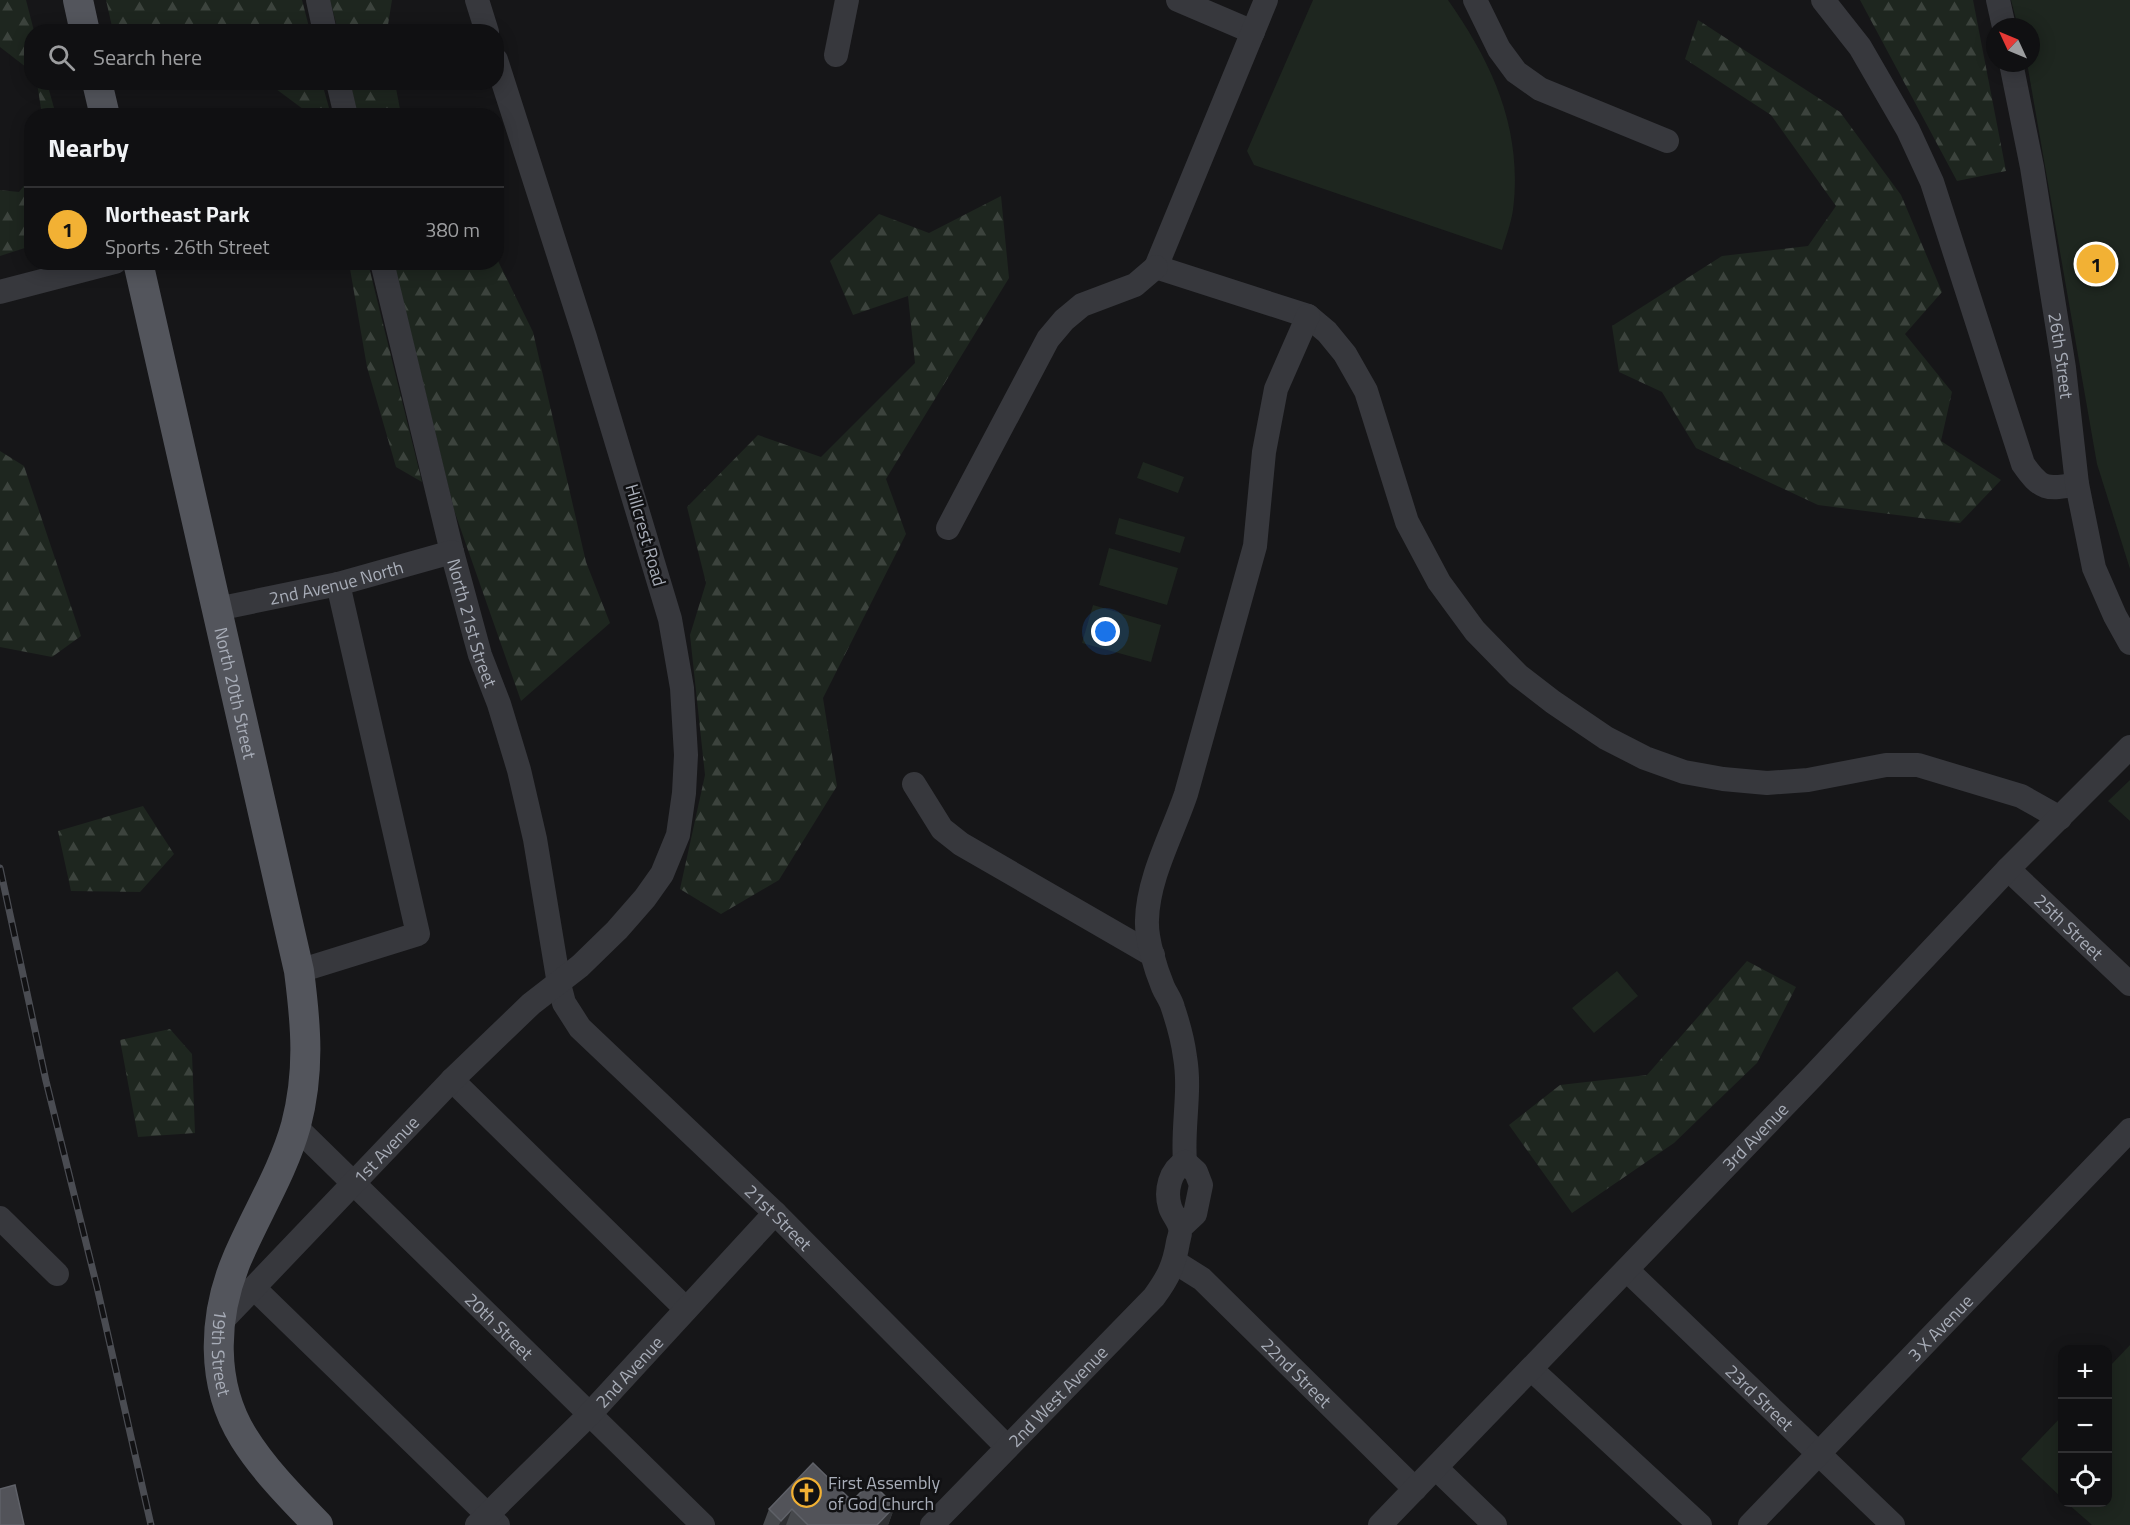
<!DOCTYPE html>
<meta charset="utf-8">
<style>
:root{--surface:#101012;--page:#1e1e20;--text:#f1f3f6;--muted:#9c9d9f;--line:#303032;--accent:#f2b134}
body{margin:0;font-family:"Titillium Web",sans-serif;background:var(--page);color:var(--text)}
.controls{position:absolute;right:18px;bottom:18px;display:grid;overflow:hidden;border-radius:12px;box-shadow:0 3px 15px #0003}
.controls button{width:54px;height:54px;display:grid;place-items:center;padding:0;border:0;border-bottom:2px solid var(--line);background:var(--surface);color:var(--text);font:30px sans-serif}
.compass{position:absolute;left:1986px;top:18px;width:54px;height:54px;border-radius:50%;background:var(--surface);box-shadow:0 3px 15px #0003;rotate:314deg}
.you{position:absolute;left:1106px;top:632px;width:21px;height:21px;margin:-15px;border:4px solid #fff;border-radius:50%;background:#1a73e8;box-shadow:0 0 0 9px #1a73e833}
.badge{display:grid;place-items:center;width:39px;height:39px;border-radius:50%;background:var(--accent);color:#111;font-size:20px;font-weight:700}
.pin{position:absolute;translate:-50% -50%;border:3px solid #fff;box-shadow:0 2px 6px #0006}
.list{margin:0;padding:0;list-style:none}
h2{display:flex;justify-content:space-between;align-items:center;height:78px;margin:0;padding:0 24px;font-size:26px}
h2 small{font-size:20px;font-weight:400;color:var(--muted)}
.list li{display:grid;grid-template-columns:39px 1fr auto;gap:18px;align-items:center;box-sizing:border-box;height:84px;padding:0 24px;border-top:2px solid var(--line)}
.list b{display:block;font-size:22px;white-space:nowrap}
.list p{margin:0;font-size:20px;white-space:nowrap;color:var(--muted)}
.list em{font-size:20px;font-style:normal;color:var(--muted)}
.icon{flex:none;width:33px;height:33px;fill:none;stroke:currentColor;stroke-width:2;stroke-linecap:round;stroke-linejoin:round}
.map{position:relative;flex:none;width:2130px;height:1525px;overflow:hidden}
.search{position:absolute;background:var(--surface);box-shadow:0 3px 15px #0003;left:24px;top:24px;width:480px;height:66px;display:flex;align-items:center;gap:15px;box-sizing:border-box;padding:0 21px;border-radius:24px;color:var(--muted);font-size:22px}
.panel{position:absolute;background:var(--surface);box-shadow:0 3px 15px #0003;left:24px;top:108px;width:480px;height:162px;border-radius:24px}
.map>svg:first-child{display:block}
.forest{fill:url(#forest-firs)}
.green{fill:#1e261f}
.lines{fill:none;stroke-linecap:round;stroke-linejoin:round}
.minor{stroke:#37383d;stroke-width:24}
.major{stroke:#53555c;stroke-width:30}
.rail-casing{stroke:#4a4c52;stroke-width:7}
.rail{stroke:#111113;stroke-width:4.5;stroke-dasharray:14;stroke-linecap:butt}
.wall{fill:#47494d}
.shaded-wall{fill:#2f3033}
.building{fill:#525359;stroke:#5f6168;stroke-width:1.5}
.labels{text-anchor:middle;dominant-baseline:central;stroke-width:5;stroke-linejoin:round;paint-order:stroke}
.street-label{font-size:18px;fill:#a8adb8;stroke:#111113}
.poi-label{font-size:18px;fill:#a8adb8;stroke:#111113;text-anchor:start}
</style>
<div class="map">
<svg width="2130" height="1525" viewBox="0 0 2130 1525">
<defs>
<pattern id="forest-firs" width="22" height="20" patternUnits="userSpaceOnUse" patternTransform="scale(1.5)"><rect width="22" height="20" fill="#1e261f"/><path d="M5 1l3.5 6h-7zM16 11l3.5 6h-7z" fill="#3c433d"/></pattern>
</defs>
<rect width="100%" height="100%" fill="#161618"/>
<path class="forest" d="M0,0H26L34,31L32,32L31,71L0,47Z
M106,0H302L310,31H113Z
M330,0H392L387,31H338Z
M1860,0H1973L2006,171L1957,181Z
M1698,20L1840,112L1901,195L1942,292L1905,334L1952,392L1941,441L2001,480L1960,523L1818,505L1696,448L1662,392L1619,372L1612,326L1722,256L1808,246L1836,206L1771,115L1685,59Z
M37,83H47L56,115H42Z
M268,83H322L331,115H311Z
M350,83H395L401,115H358Z
M31,177V246L0,256V190L19,192Z
M1001,196L1009,278L886,479L906,534L823,698L837,786L779,880L721,914L680,889L705,775L690,635L706,583L687,507L758,435L821,457L915,363L908,296L853,315L830,261L879,214L929,233Z
M497,259L533,332L586,562L610,623L521,701L454,510L394,263L496,262Z
M349,263H368L422,482L396,467L367,367Z
M0,451L24,466L81,636L52,657L0,647Z
M143,806L174,854L140,892L71,891L58,831Z
M1747,961L1796,987L1757,1063L1674,1143L1572,1213L1509,1125L1560,1085L1647,1075Z
M170,1029L192,1054L195,1133L138,1137L120,1040Z"/>
<path class="green" d="M1313,0H1448C1493,64 1523,130 1513,210C1511,223 1506,237 1502,250L1254,165L1247,151Z
M2011,0H2130V569L2097,464L2027,63H2031V27H2018Z
M1143,462L1184,477L1178,493L1137,478Z
M1119,518L1185,537L1180,553L1115,534Z
M1109,548L1178,568L1167,605L1099,585Z
M1093,605L1161,625L1151,662L1082,643Z
M2130,780V821L2108,801Z
M1617,971L1638,996L1594,1033L1572,1008Z
M2130,1345V1525H2092L2067,1503L2108,1502V1368Z
M2062,1416V1498L2021,1459Z"/>
<g class="lines">
<g class="minor">
<path d="M318,0L325,32"/>
<path d="M477,0L487,32"/>
<path d="M1178,0L1253,32"/>
<path d="M1266,0L1156,267L1308,316L1327,332L1345,354L1366,391L1407,522L1439,582L1475,631L1518,675L1553,702L1606,738L1645,758L1684,772L1723,779L1767,783L1808,780L1886,765H1918L2021,796L2060,818"/>
<path d="M1475,0L1499,49L1516,72L1540,89L1667,141"/>
<path d="M1823,0L1860,47L1908,130L1932,182L2023,464C2041,490 2047,490 2077,484"/>
<path d="M1998,0L2004,27"/>
<path d="M836,55L847,0"/>
<path id="s1" d="M2011,63L2032,167L2064,368L2077,484L2094,568L2115,616L2130,643"/>
<path d="M338,82L346,116"/>
<path id="s2" d="M382,262L452,552L480,655L499,704L519,770L535,839L559,984L564,1003L580,1028L775,1213L1007,1447"/>
<path d="M0,292L115,262"/>
<path d="M948,528L1048,339L1064,320L1082,305L1135,285L1156,267"/>
<path id="s3" d="M217,609L338,584L452,552"/>
<path d="M914,784L942,829L961,844L1153,955"/>
<path id="s4" d="M2008,869L2130,984"/>
<path d="M299,971L418,934L338,584"/>
<path d="M452,1080L686,1309"/>
<path id="s5" d="M295,1126L703,1525"/>
<path d="M1185,1162C1182,1127 1191,1092 1185,1057C1183,1041 1178,1023 1173,1008C1171,1000 1166,994 1163,987C1156,970 1146,939 1147,920C1148,877 1173,833 1186,794L1255,546L1264,452L1276,389L1308,316"/>
<path d="M0,1218L57,1274"/>
<path id="s6" d="M1175,1262L1202,1279L1415,1489"/>
<path id="s7" d="M1627,1270L1893,1525"/>
<path d="M254,1288L498,1525"/>
<path id="s8" d="M220,1323L452,1080L531,1004L580,966L617,930L645,898L662,874L678,835L684,793L686,755L682,688L670,619L585,337L496,60"/>
<path d="M1531,1369L1700,1525"/>
<path d="M1436,1468L1495,1525"/>
<path id="s9" d="M477,1525L589,1415L775,1213"/>
<path id="s10" d="M932,1525L1154,1297C1168,1278 1174,1266 1178,1242C1179,1238 1181,1232 1180,1228C1179,1221 1172,1214 1170,1207C1165,1191 1170,1170 1185,1162L1196,1172L1201,1185L1195,1214L1180,1228"/>
<path id="s11" d="M1380,1525L1812,1077L2008,869L2130,747"/>
<path id="s12" d="M1750,1525L2130,1130"/>
</g>
<g class="major">
<path d="M78,0L85,32"/>
<path d="M97,82L105,116"/>
<path id="s13" d="M138,262L299,971C306,1025 310,1071 296,1125C283,1172 256,1214 237,1259C213,1316 210,1384 244,1438C264,1470 292,1498 318,1525"/>
</g>
<defs>
<path id="rail" d="M0,868L46,1081L97,1287L151,1525"/>
</defs>
<use href="#rail" class="rail-casing"/>
<use href="#rail" class="rail"/>
</g>
<path class="wall" d="M868,1491L895,1506L888,1525H763L769,1509L852,1501Z"/>
<path class="shaded-wall" d="M895,1506L888,1525H877Z
M792,1509L786,1525H779L781,1521Z"/>
<path class="building" d="M813,1463L852,1501L865,1488L868,1491L874,1485L895,1506L877,1525H808L792,1509L781,1521L769,1509Z
M15,1485L24,1525H0V1489Z"/>
<defs>
<symbol id="church-ring" viewBox="-11 -11 22 22"><circle r="9.5" fill="#111113" stroke="#f2b134" stroke-width="1.5"/><path d="M-1.2-6h2.4v3.5h3.3v2.4h-3.3V6h-2.4V-.1h-3.3v-2.4h3.3Z" fill="#f2b134"/></symbol>
</defs>
<g fill-rule="evenodd">
<use href="#church-ring" x="790" y="1476" width="33" height="33"/>
</g>
<g class="labels">
<g class="street-label">
<text stroke="none"><textPath href="#s1" startOffset="297">26th Street</textPath></text>
<text transform="translate(646 535) rotate(74)">Hillcrest Road</text>
<text stroke="none"><textPath href="#s3" startOffset="122">2nd Avenue North</textPath></text>
<text stroke="none"><textPath href="#s2" startOffset="372">North 21st Street</textPath></text>
<text stroke="none"><textPath href="#s13" startOffset="442">North 20th Street</textPath></text>
<text stroke="none"><textPath href="#s4" startOffset="84">25th Street</textPath></text>
<text stroke="none"><textPath href="#s11" startOffset="540">3rd Avenue</textPath></text>
<text stroke="none"><textPath href="#s8" startOffset="240">1st Avenue</textPath></text>
<text stroke="none"><textPath href="#s2" startOffset="1068">21st Street</textPath></text>
<text stroke="none"><textPath href="#s5" startOffset="286">20th Street</textPath></text>
<text stroke="none"><textPath href="#s12" startOffset="274">3 X Avenue</textPath></text>
<text stroke="none"><textPath href="#s13" startOffset="1125">19th Street</textPath></text>
<text stroke="none"><textPath href="#s9" startOffset="216">2nd Avenue</textPath></text>
<text stroke="none"><textPath href="#s6" startOffset="165">22nd Street</textPath></text>
<text stroke="none"><textPath href="#s10" startOffset="180">2nd West Avenue</textPath></text>
<text stroke="none"><textPath href="#s7" startOffset="184">23rd Street</textPath></text>
</g>
<g class="poi-label">
<text x="828" y="1482">First Assembly<tspan x="828" dy="21">of God Church</tspan></text>
</g>
</g>
</svg>
<div class="controls">
<button>+</button>
<button>−</button>
<button><svg class="icon" aria-label="locate" viewBox="0 0 24 24"><circle cx="12" cy="12" r="6"/><path d="M12 2v4M12 18v4M2 12h4M18 12h4"/></svg></button>
</div>
<svg class="compass" viewBox="-18 -18 36 36"><path d="M0-13l5 13h-10z" fill="#e53935"/><path d="M0 13l5-13h-10z" fill="#9c9d9f"/></svg>
<div class="you"></div>
<div class="pin badge" style="left:2096px;top:264px">1</div>
<div class="search"><svg class="icon" aria-label="search" viewBox="0 0 24 24"><circle cx="10" cy="10" r="6"/><path d="M15 15l6 6"/></svg>Search here</div>
<section class="panel">
<h2>Nearby<small></small></h2>
<ul class="list">
<li><span class="badge">1</span><div><b>Northeast Park</b><p>Sports · 26th Street</p></div><em>380 m</em></li>
</ul>
</section>
</div>
